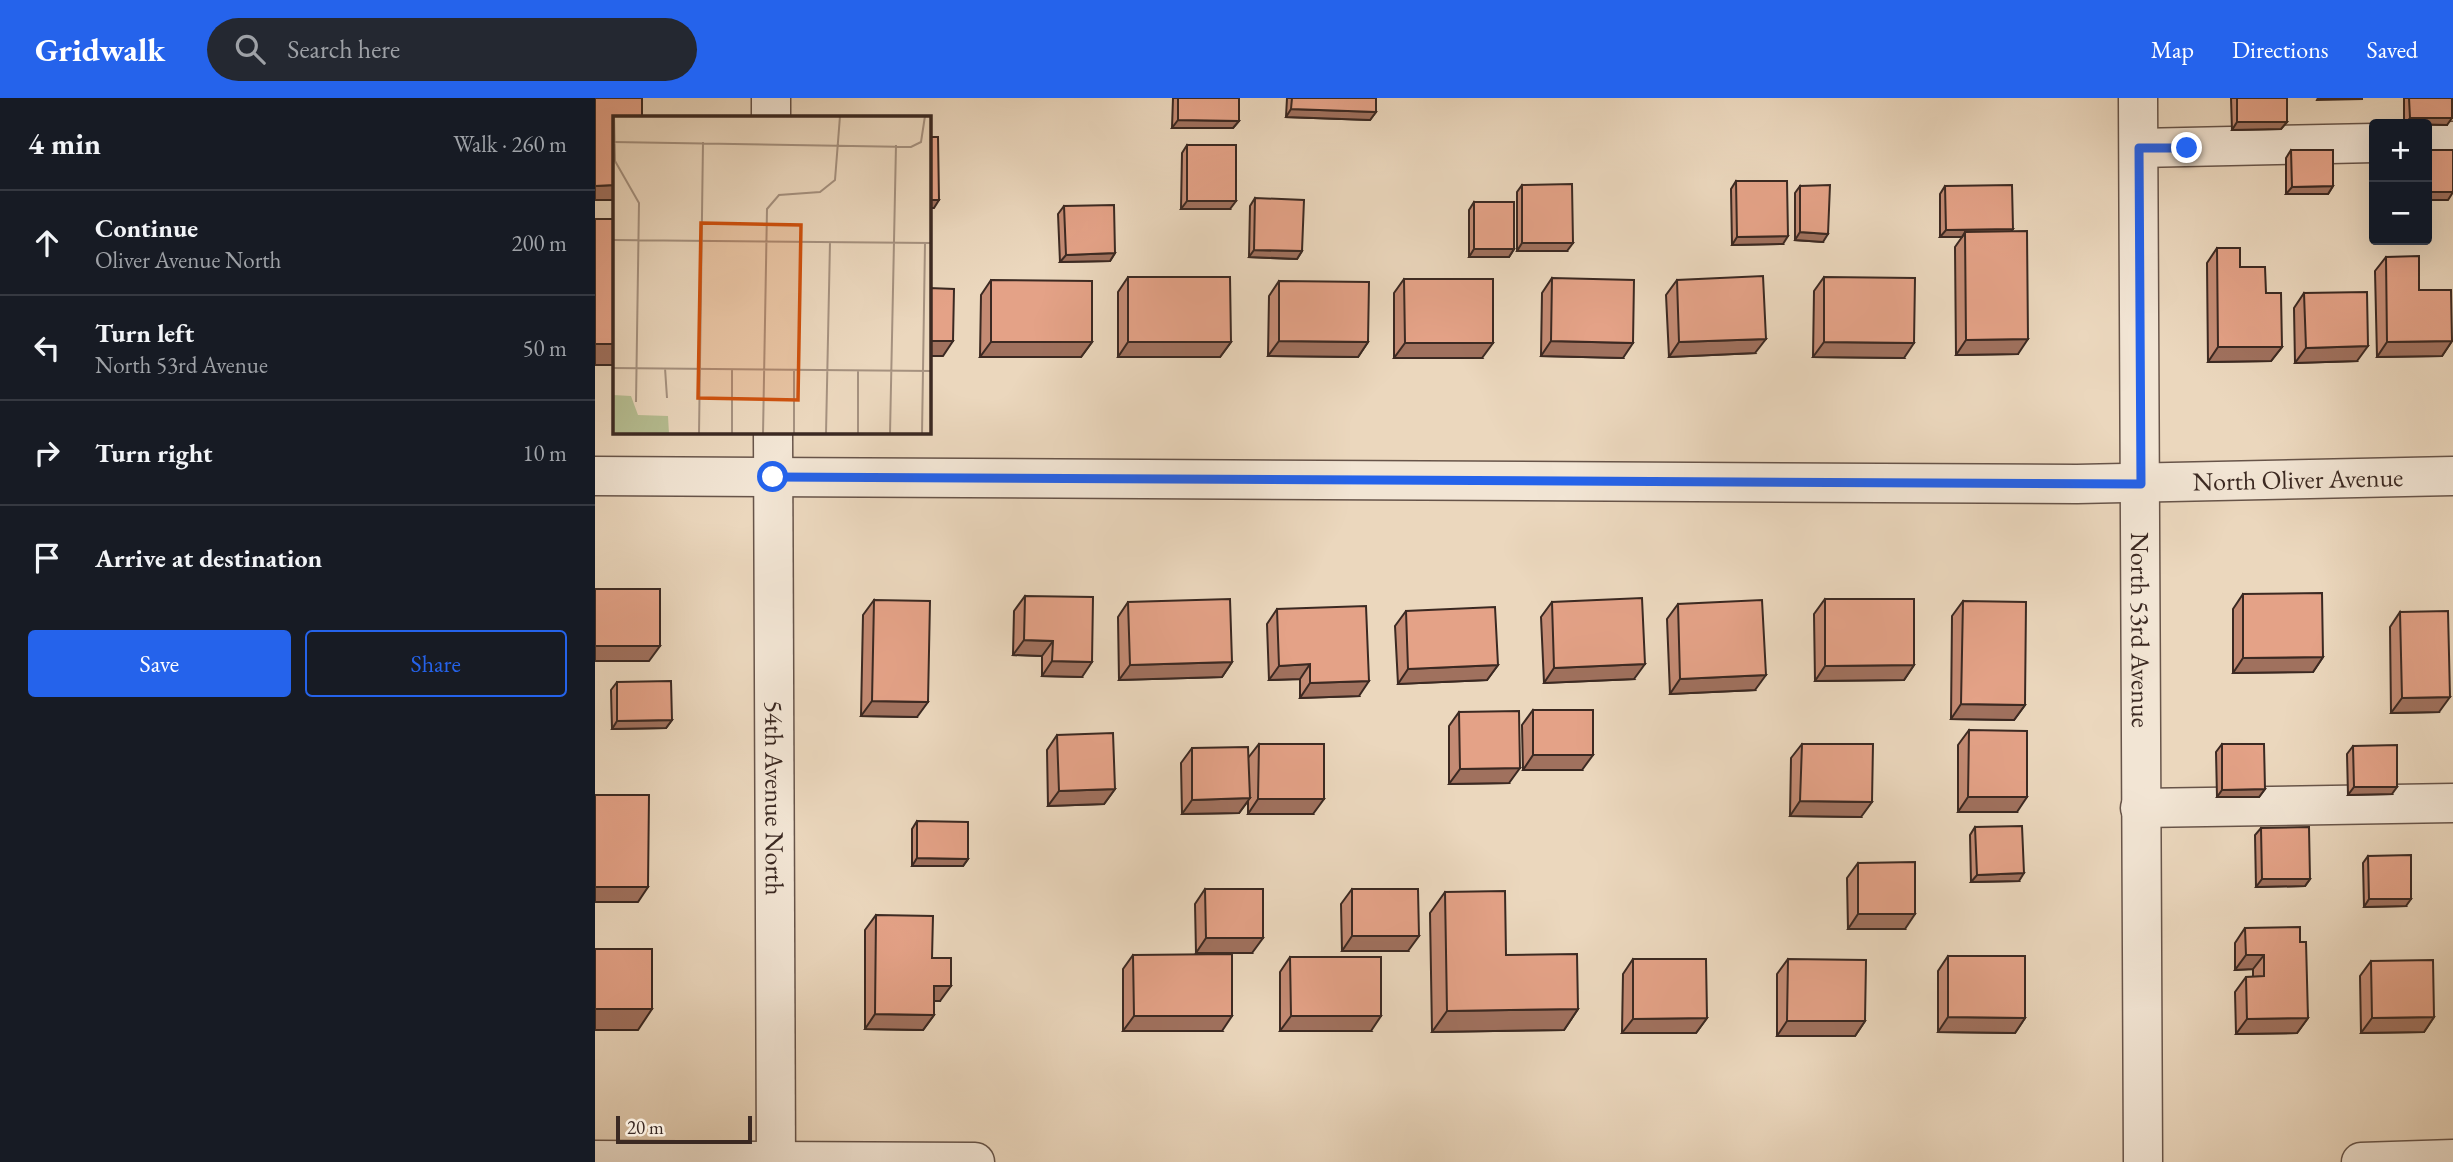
<!DOCTYPE html>
<meta charset="utf-8">
<style>
:root{--surface:#171b24;--page:#242831;--text:#f1f3f6;--muted:#9ea1a6;--line:#363941;--accent:#2563eb}
body{margin:0;font-family:"EB Garamond",serif;background:var(--page);color:var(--text)}
.controls{position:absolute;right:21px;top:21px;display:grid;overflow:hidden;border-radius:7px;box-shadow:0 7px 28px #0002}
.controls button{width:63px;height:63px;display:grid;place-items:center;padding:0;border:0;border-bottom:2px solid var(--line);background:var(--surface);color:var(--text);font:35px sans-serif}
.scale{position:absolute;left:21px;bottom:18px;width:136px;box-sizing:border-box;padding-left:7px;border:4px solid #3b2922;border-top:0;font-size:19px;line-height:24px;white-space:nowrap;color:#3b2922;-webkit-text-stroke:5px #f2e5d4;paint-order:stroke}
.stop{position:absolute;width:21px;height:21px;margin:-16px;border:5px solid #2563eb;border-radius:50%;background:#fff}
.stop.end{background:#2563eb;border-color:#fff;box-shadow:0 2px 7px #0008}
.list{margin:0;padding:0;list-style:none}
h2{display:flex;justify-content:space-between;align-items:center;height:91px;margin:0;padding:0 28px;font-size:30px}
h2 small{font-size:23px;font-weight:400;color:var(--muted)}
.list li{display:grid;grid-template-columns:46px 1fr auto;gap:21px;align-items:center;box-sizing:border-box;height:105px;padding:0 28px;border-top:2px solid var(--line)}
.list b{display:block;font-size:26px;white-space:nowrap}
.list p{margin:0;font-size:23px;white-space:nowrap;color:var(--muted)}
.list em{font-size:23px;font-style:normal;color:var(--muted)}
.actions{display:flex;gap:14px;padding:21px 28px}
.actions a{flex:1;padding:16px 0;border:2px solid var(--accent);border-radius:7px;text-align:center;font-size:24px;color:var(--accent)}
.actions .main{background:var(--accent);color:#fff}
.icon{flex:none;width:38px;height:38px;fill:none;stroke:currentColor;stroke-width:2;stroke-linecap:round;stroke-linejoin:round}
.map{position:relative;flex:none;width:1858px;height:1064px;overflow:hidden}
header{display:flex;align-items:center;gap:42px;box-sizing:border-box;height:98px;padding:0 35px;background:var(--accent);color:#fff}
header strong{font-size:33px}
nav{display:flex;gap:38px;margin-inline-start:auto;font-size:24px}
.search{width:490px;height:63px;background:var(--page);display:flex;align-items:center;gap:18px;box-sizing:border-box;padding:0 24px;border-radius:38px;color:var(--muted);font-size:26px}
main{display:flex}
aside{flex:1;background:var(--surface)}
.map>svg:first-child{display:block}
.lines{fill:none;stroke-linecap:round;stroke-linejoin:round}
.minor-casing{stroke:#675449;stroke-width:41}
.minor{stroke:#f2e5d4;stroke-width:38}
.wall{fill:#c48b74;stroke:#3b2922;stroke-width:2}
.shaded-wall{fill:#a0715e;stroke:#3b2922;stroke-width:2}
.building{fill:#e4a287;stroke:#3b2922;stroke-width:2}
.route{stroke:#2563eb;stroke-width:9}
.labels{text-anchor:middle;dominant-baseline:central;stroke-width:5;stroke-linejoin:round;paint-order:stroke}
.street-label{font-size:26px;fill:#3b2922;stroke:#f2e5d4}
.inset-road{fill:none;stroke:#a5917f;stroke-width:2}
.view{fill:#ce520f;fill-opacity:0.15;stroke:#ce520f;stroke-width:3.5}
.inset-edge{fill:none;stroke:#3b2922;stroke-width:3.5}
</style>
<header>
<strong>Gridwalk</strong>
<div class="search"><svg class="icon" aria-label="search" viewBox="0 0 24 24"><circle cx="10" cy="10" r="6"/><path d="M15 15l6 6"/></svg>Search here</div>
<nav><a>Map</a><a>Directions</a><a>Saved</a></nav>
</header>
<main>
<aside>
<h2>4 min<small>Walk · 260 m</small></h2>
<ul class="list">
<li><svg class="icon" aria-label="ahead" viewBox="0 0 24 24"><path d="M12 20V5M6 11l6-6 6 6"/></svg><div><b>Continue</b><p>Oliver Avenue North</p></div><em>200 m</em></li>
<li><svg class="icon" aria-label="left" viewBox="0 0 24 24"><path d="M17 20v-9H6M10 6l-5 5 5 5"/></svg><div><b>Turn left</b><p>North 53rd Avenue</p></div><em>50 m</em></li>
<li><svg class="icon" aria-label="right" viewBox="0 0 24 24"><path d="M7 20v-9h11M14 6l5 5-5 5"/></svg><div><b>Turn right</b></div><em>10 m</em></li>
<li><svg class="icon" aria-label="arrive" viewBox="0 0 24 24"><path d="M6 21V4h12l-3 4 3 4H6"/></svg><div><b>Arrive at destination</b></div></li>
</ul>
<div class="actions"><a class="main">Save</a><a>Share</a></div>
</aside>
<div class="map">
<svg width="1858" height="1064" viewBox="0 0 1858 1064">
<rect width="100%" height="100%" fill="#ebd7bd"/>
<filter id="stains"><feTurbulence type="fractalNoise" baseFrequency=".00286" numOctaves="4"/><feColorMatrix values="0 0 0 0 .2 0 0 0 0 .09 0 0 0 0 .02 0 0 0 .5 -.17"/></filter>
<radialGradient id="worn" r=".72"><stop offset=".6" stop-color="#630" stop-opacity="0"/><stop offset="1" stop-color="#630" stop-opacity=".3"/></radialGradient>
<g class="lines">
<defs>
<g id="minor">
<path d="M176,0V19"/>
<path id="s1" d="M1543,0L1548,1064"/>
<path d="M1832,44L1858,43"/>
<path d="M1544,50L1779,45"/>
<path id="s2" d="M178,334L181,1064"/>
<path id="s3" d="M0,378L1482,386L1858,378"/>
<path d="M1545,710L1858,705"/>
<path d="M0,1062L380,1064"/>
<path d="M1766,1064L1858,1061"/>
</g>
</defs>
<use href="#minor" class="minor-casing"/>
<use href="#minor" class="minor"/>
</g>
<path class="wall" d="M578,0H644V23L638,30H577Z
M692,0H781V14L775,22L691,19Z
M1636,0H1692V24L1686,31L1637,32Z
M1809,0H1857L1852,27L1809,26Z
M592,47L635,111H586L587,55Z
M1696,52L1738,88L1733,96H1691V60Z
M1141,83L1188,146L1137,147L1136,91Z
M927,87L972,153H922V94Z
M1205,88L1228,144L1200,142V95Z
M1350,88L1416,133L1423,256L1361,257L1360,149L1367,139H1345V96Z
M660,100L707,153L702,161L654,159L655,108Z
M879,104L919,151L914,159H874V112Z
M469,108L520,155L515,163L465,164L463,116Z
M1622,150L1645,169L1671,195L1687,249L1676,263L1613,264L1612,165Z
M1791,159L1824,192L1857,243L1847,258L1782,259L1780,173Z
M533,179L636,244L625,259H523V194Z
M1229,179L1309,260L1218,259L1219,193Z
M957,180L1028,260L946,258L947,195Z
M809,181L887,260H799V195Z
M396,182L497,244L486,259H385L386,197Z
M1082,182L1160,255L1074,259L1071,197Z
M684,183L773,244L763,259L673,258L674,198Z
M1709,195L1762,263L1700,265L1699,210Z
M1648,496L1728,559L1718,574L1638,575V511Z
M430,498L487,579L447,578V558L418,557L419,513Z
M1230,501L1319,567L1309,582L1220,583L1219,516Z
M279,502L322,619L266,618L268,517Z
M1368,503L1430,607L1419,622L1356,621L1357,518Z
M533,504L637,564L627,579L524,582L523,519Z
M957,504L1039,581L949,585L946,519Z
M1083,506L1160,592L1075,596L1072,521Z
M682,511L764,598L705,600V581L674,582L672,526Z
M811,513L903,567L892,582L803,586L800,528Z
M1805,514L1844,614L1796,615L1795,529Z
M22,584L77,622L71,630L17,631L16,592Z
M938,612L987,672H928L927,627Z
M864,614L914,685L854,686V628Z
M1374,632L1422,714H1363V647Z
M462,637L520,691L509,706L453,708L452,652Z
M664,646L718,716H653V703L644,715L587,716L586,665L597,650L653,660Z
M1207,646L1266,719L1195,718L1196,660Z
M1627,646L1670,691L1664,699H1622L1621,654Z
M1758,648L1797,696L1753,697L1752,656Z
M322,723L373,761L368,768H317V731Z
M1380,729L1424,783L1376,784L1375,737Z
M1666,730L1715,781L1710,788L1661,789L1660,737Z
M1773,758L1811,808L1769,809L1768,765Z
M1263,765L1310,831H1253L1252,780Z
M610,791L657,855H601L600,806Z
M757,791L813,853H747L746,806Z
M850,794L911,857L983,911L969,932L837,934L835,815Z
M281,817L337,860L345,903H339V917L328,932L270,931V832Z
M1650,830L1705,844L1713,920L1702,935L1641,936L1640,894L1651,879H1658V871L1640,872V845Z
M538,857L627,933H528V871Z
M1353,858L1430,920L1420,935L1343,934V873Z
M695,859L776,933H685V874Z
M1038,861L1112,920L1101,935H1027L1028,876Z
M1193,861L1270,923L1260,938H1182V876Z
M1776,863L1839,919L1829,934L1766,935L1765,878Z"/>
<path class="shaded-wall" d="M1723,0H1767V1L1722,2Z
M696,11L781,14L775,22L691,19Z
M1815,20H1857L1852,27L1810,26Z
M583,22L644,23L638,30H577Z
M1642,24H1692L1686,31L1637,32Z
M19,87V102H0V88Z
M1738,88L1733,96H1691L1697,89Z
M1832,94H1858L1853,102H1832Z
M334,102H344L339,110H334Z
M592,103H641L635,111H586Z
M1418,131L1412,139L1370,134L1367,139H1345L1351,132Z
M1205,134L1233,136L1228,144L1200,142Z
M1193,138L1188,146L1137,147L1142,139Z
M927,145H978L972,153H922Z
M879,151H919L914,159H874Z
M659,152L707,153L702,161L654,159Z
M520,155L515,163L465,164L471,157Z
M1171,241L1160,255L1074,259L1084,244Z
M1433,241L1423,256L1361,257L1371,242Z
M334,243H358L348,258H334Z
M684,243L773,244L763,259L673,258Z
M956,243L1038,245L1028,260L946,258Z
M1857,243L1847,258L1782,259L1792,244Z
M396,244H497L486,259H385Z
M533,244H636L625,259H523Z
M1229,244L1319,245L1309,260L1218,259Z
M810,245H898L887,260H799Z
M0,246H19V267H0Z
M1773,248L1762,263L1700,265L1711,250Z
M1623,249H1687L1676,263L1613,264Z
M429,542L458,543L447,558L418,557Z
M0,548H65L54,563H0Z
M1728,559L1718,574L1638,575L1648,560Z
M457,563L497,564L487,579L447,578Z
M637,564L627,579L524,582L535,567Z
M715,566L705,581L674,582L684,568Z
M1050,566L1039,581L949,585L959,570Z
M903,567L892,582L803,586L813,571Z
M1319,567L1309,582L1220,583L1230,568Z
M1171,577L1160,592L1075,596L1085,581Z
M774,583L764,598L705,600L715,585Z
M1855,599L1844,614L1796,615L1807,600Z
M277,603L333,604L322,619L266,618Z
M1366,606L1430,607L1419,622L1356,621Z
M77,622L71,630L17,631L22,623Z
M938,657H998L987,672H928Z
M925,670L914,685L854,686L865,671Z
M1759,689H1802L1797,696L1753,697Z
M520,691L509,706L453,708L464,693Z
M1670,691L1664,699H1622L1627,692Z
M1373,699H1432L1422,714H1363Z
M655,700L644,715L587,716L597,702Z
M663,701H729L718,716H653Z
M1205,703L1277,704L1266,719L1195,718Z
M322,760L373,761L368,768H317Z
M1429,775L1424,783L1376,784L1382,777Z
M1667,781H1715L1710,788L1661,789Z
M0,789H53L43,804H0Z
M1774,801H1816L1811,808L1769,809Z
M1263,816H1320L1310,831H1253Z
M757,838H824L813,853H747Z
M611,840H668L657,855H601Z
M1651,857H1669L1658,871L1640,872Z
M339,888H356L345,903H329Z
M0,911H57L43,932H0Z
M983,911L969,932L837,934L852,913Z
M280,916L339,917L328,932L270,931Z
M539,918H637L627,933H528Z
M696,918H786L776,933H685Z
M1353,919L1430,920L1420,935L1343,934Z
M1839,919L1829,934L1766,935L1777,920Z
M1112,920L1101,935H1027L1038,921Z
M1713,920L1702,935L1641,936L1652,921Z
M1192,923H1270L1260,938H1182Z"/>
<path class="building" d="M0,0H47V19H19V87L0,88Z
M583,0H644V23L583,22Z
M697,0H781V14L696,11Z
M1642,0H1692V24H1642Z
M1814,0H1857V20H1815Z
M334,39H343L344,102H334Z
M592,47H641V103H592Z
M1696,52H1738V88L1697,89Z
M1832,52H1858V94H1832Z
M1141,83H1192L1193,138L1142,139Z
M977,86L978,145H927V87Z
M1235,87L1233,136L1205,134V88Z
M1417,87L1418,131L1351,132L1350,88Z
M660,100L709,102L707,153L659,152Z
M879,104H919V151H879Z
M519,107L520,155L471,157L469,108Z
M0,121H19V246H0Z
M1432,133L1433,241L1371,242L1370,134Z
M1622,150H1645V169H1670L1671,195H1686L1687,249H1623Z
M1824,158V192H1856L1857,243L1792,244L1791,159Z
M1168,178L1171,241L1084,244L1082,182Z
M533,179H635L636,244H533Z
M1229,179L1320,180L1319,245L1229,244Z
M957,180L1039,182L1038,245L956,243Z
M809,181H898V245H810Z
M396,182L497,183V244H396Z
M684,183L774,184L773,244L684,243Z
M334,190L359,191L358,243H334Z
M1772,194L1773,248L1711,250L1709,195Z
M0,491H65V548H0Z
M1727,495L1728,559L1648,560V496Z
M430,498L498,499L497,564L457,563L458,543L429,542Z
M1047,500L1050,566L959,570L957,504Z
M635,501L637,564L535,567L533,504Z
M1230,501H1319V567L1230,568Z
M279,502L335,503L333,604L277,603Z
M1167,502L1171,577L1085,581L1083,506Z
M1368,503L1431,504L1430,607L1366,606Z
M771,508L774,583L715,585V566L684,568L682,511Z
M900,509L903,567L813,571L811,513Z
M1853,513L1855,599L1807,600L1805,514Z
M76,583L77,622L22,623V584Z
M938,612H998V657H938Z
M924,613L925,670L865,671L864,614Z
M1374,632L1432,633V699H1373Z
M518,635L520,691L464,693L462,637Z
M664,646H729V701H663Z
M1207,646H1278L1277,704L1205,703Z
M1627,646H1669L1670,691L1627,692Z
M1802,647V689H1759L1758,648Z
M653,649L655,700L597,702V650Z
M0,697H54L53,789H0Z
M322,723L373,724V761L322,760Z
M1427,728L1429,775L1382,777L1380,729Z
M1714,729L1715,781H1667L1666,730Z
M1816,757V801H1774L1773,758Z
M1320,764V816H1263V765Z
M610,791H668V840H611Z
M757,791H823L824,838H757Z
M910,793L911,857L982,856L983,911L852,913L850,794Z
M281,817L338,818L337,860H356V888H339V917L280,916Z
M1705,829V844H1711L1713,920L1652,921L1651,879L1669,878V857H1651L1650,830Z
M0,851H57V911H0Z
M637,856V918H539L538,857Z
M1353,858H1430V920L1353,919Z
M695,859H786V918H696Z
M1038,861H1111L1112,920L1038,921Z
M1193,861L1271,862L1270,923H1192Z
M1838,862L1839,919L1777,920L1776,863Z"/>
<g class="lines">
<path class="route" d="M178,379L1546,386L1544,50H1592"/>
</g>
<g class="labels">
<g class="street-label">
<text stroke="none"><textPath href="#s3" startOffset="1703">North Oliver Avenue</textPath></text>
<text stroke="none"><textPath href="#s1" startOffset="532">North 53rd Avenue</textPath></text>
<text stroke="none"><textPath href="#s2" startOffset="366">54th Avenue North</textPath></text>
</g>
</g>
<g transform="translate(18 18)">
<rect width="318" height="318" fill="#ebd7bd"/>
<path d="M0,279L18,280L25,299L55,300L56,318H0Z" fill="#b6be92"/>
<path class="inset-road" d="M1,0L2,45L26,87L23,286M0,26L298,31L308,26L312,0M0,124L319,127M0,252L319,255M52,252L54,282M181,254V318M245,254V318M86,318L90,26M119,318V253M150,318L154,93L166,79L207,76L222,64L227,0M213,318L217,126M277,318L283,29M309,318L312,127"/>
<path class="view" d="M88,107L188,109L185,284L85,282Z"/>
<rect width="318" height="318" class="inset-edge"/>
</g>
<rect width="100%" height="100%" filter="url(#stains)"/>
<rect width="100%" height="100%" fill="url(#worn)"/>
</svg>
<div class="controls">
<button>+</button>
<button>−</button>
</div>
<div class="scale">20 m</div>
<div class="stop" style="left:178px;top:379px"></div>
<div class="stop end" style="left:1592px;top:50px"></div>
</div>
</main>
